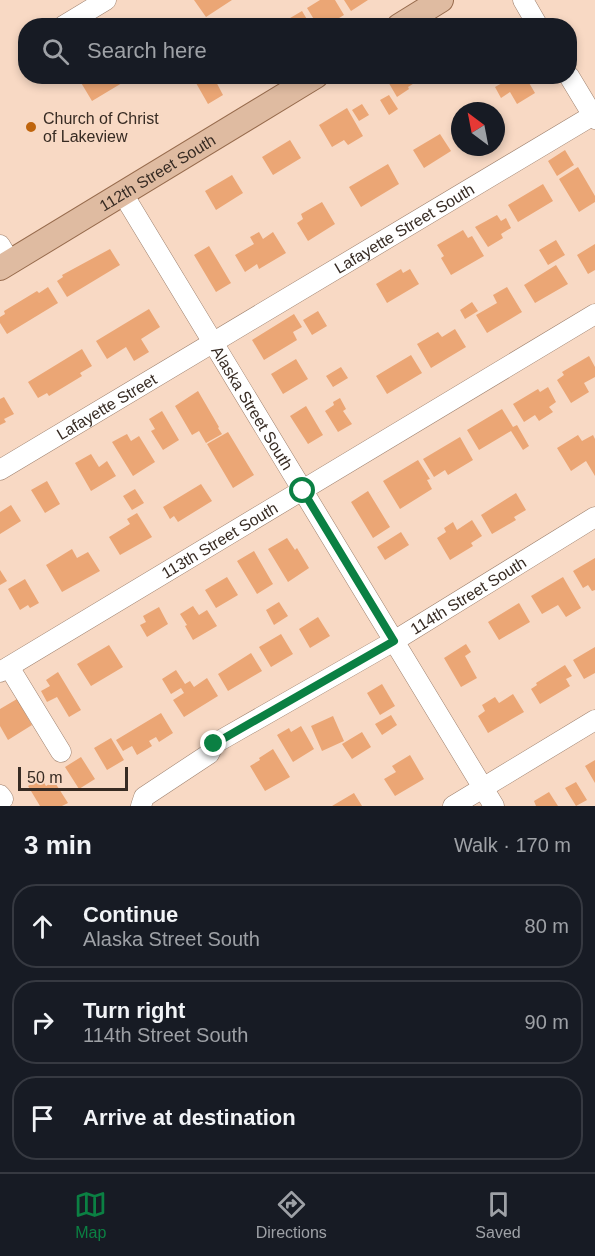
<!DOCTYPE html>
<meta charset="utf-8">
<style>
:root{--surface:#171b24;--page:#20242c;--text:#f1f3f6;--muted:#9ea1a6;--line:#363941;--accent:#0b8043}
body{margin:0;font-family:Helvetica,sans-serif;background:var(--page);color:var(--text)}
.compass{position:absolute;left:451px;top:102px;width:54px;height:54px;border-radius:50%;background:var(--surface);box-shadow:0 3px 9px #0003;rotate:328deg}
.scale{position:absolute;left:18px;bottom:15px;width:110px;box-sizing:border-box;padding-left:6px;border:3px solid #372b23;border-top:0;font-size:16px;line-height:21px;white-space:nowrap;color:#372b23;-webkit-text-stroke:4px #f8d9c4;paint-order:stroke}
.stop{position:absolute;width:18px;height:18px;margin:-14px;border:4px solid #0b8043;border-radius:50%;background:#fff}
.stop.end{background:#0b8043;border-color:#fff;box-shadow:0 2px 6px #0008}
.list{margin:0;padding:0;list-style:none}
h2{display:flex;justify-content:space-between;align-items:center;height:78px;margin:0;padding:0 24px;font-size:26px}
h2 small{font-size:20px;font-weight:400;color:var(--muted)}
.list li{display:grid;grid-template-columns:39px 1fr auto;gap:18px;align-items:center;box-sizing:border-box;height:84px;margin:0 12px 12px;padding:0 12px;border:2px solid var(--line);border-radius:24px}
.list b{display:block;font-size:22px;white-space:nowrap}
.list p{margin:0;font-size:20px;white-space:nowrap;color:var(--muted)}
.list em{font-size:20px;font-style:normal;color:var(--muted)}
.icon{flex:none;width:33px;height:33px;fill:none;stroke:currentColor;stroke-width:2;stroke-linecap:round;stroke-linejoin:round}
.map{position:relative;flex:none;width:595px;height:806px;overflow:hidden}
.search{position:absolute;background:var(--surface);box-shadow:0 3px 9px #0003;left:18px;right:18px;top:18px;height:66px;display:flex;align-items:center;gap:15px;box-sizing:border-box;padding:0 21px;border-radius:24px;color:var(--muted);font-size:22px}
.sheet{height:366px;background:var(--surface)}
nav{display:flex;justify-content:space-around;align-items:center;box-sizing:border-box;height:84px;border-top:2px solid var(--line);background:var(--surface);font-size:16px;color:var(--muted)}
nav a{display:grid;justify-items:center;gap:3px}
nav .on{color:var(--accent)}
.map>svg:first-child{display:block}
.building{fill:#eba675}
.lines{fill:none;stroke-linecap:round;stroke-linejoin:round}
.minor-casing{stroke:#9e816e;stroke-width:21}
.major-casing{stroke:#976b4d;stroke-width:26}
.minor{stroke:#fff;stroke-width:20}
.major{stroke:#dfbba1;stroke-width:24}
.route{stroke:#0b8043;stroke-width:8}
.poi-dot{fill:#bf640c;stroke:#f8d9c4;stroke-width:2}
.labels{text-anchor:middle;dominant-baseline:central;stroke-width:4.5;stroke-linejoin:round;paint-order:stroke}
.poi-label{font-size:16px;fill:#372b23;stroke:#f8d9c4;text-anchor:start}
.street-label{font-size:16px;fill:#372b23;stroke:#f8d9c4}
</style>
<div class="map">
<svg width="595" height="806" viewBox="0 0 595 806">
<rect width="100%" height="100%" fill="#f8d9c4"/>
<path class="building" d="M194,0H232L206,17Z
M320,0H335L344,15L326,26H318L307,8Z
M344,0H368L351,11Z
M302,11L311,26H281L280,24Z
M77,76H124L127,80L92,101Z
M192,76H213L223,95L208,104Z
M392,76H413L416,82L408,87L409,89L397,97L387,80Z
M500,76H525L535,93L517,104L510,92L501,98L495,87L504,82Z
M389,95L398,109L389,115L380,100Z
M362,104L369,115L359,121L352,110Z
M347,108L363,136L348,145L344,140L332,147L319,125Z
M440,134L451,151L424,168L413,150Z
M290,140L301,158L273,175L262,157Z
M565,150L574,165L557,176L548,161Z
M388,164L399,184L361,207L349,187Z
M578,167L595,196V202L579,212L559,179Z
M232,175L243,193L216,210L205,191Z
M543,184L553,201L518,222L508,205Z
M322,202L335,224L308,241L297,223L303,219L301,214Z
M497,215L501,221L506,218L511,228L501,234L503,238L488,247L475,227Z
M463,230L468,238L472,236L484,256L451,275L441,258L444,256L437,245Z
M259,232L263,239L273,232L286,253L259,269L257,264L245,272L235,255L254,244L250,237Z
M556,240L565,255L548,265L539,250Z
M595,244V270L588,274L577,255Z
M209,246L231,283L216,292L194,255Z
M110,249L120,265L67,297L57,281L63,277L62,275Z
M556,265L568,284L535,303L524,285Z
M401,269L403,273L410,269L419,284L387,303L376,284Z
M48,287L58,303L7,334L0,323V317L5,314L4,311L37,291L39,293Z
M507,287L522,312L487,333L476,315L497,303L493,295Z
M472,302L478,311L465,319L460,310Z
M149,309L160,327L141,339L149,352L134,361L126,347L107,359L96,341Z
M318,311L327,326L312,335L303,320Z
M294,314L302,327L293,332L297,340L264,360L252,340Z
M455,329L466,347L431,368L417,344L438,332L442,337Z
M82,349L92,366L80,373L82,376L49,396L47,393L38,398L28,382Z
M411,355L422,373L387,394L376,376Z
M589,356L595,367V377L584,383L589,392L571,403L557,380L564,375L562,372Z
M296,359L308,379L283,394L271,374Z
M341,367L348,378L333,387L326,376Z
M548,387L556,402L549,407L553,412L539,421L535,415L524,422L513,404L538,389L540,392Z
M198,391L219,427L218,428L222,434L206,443L199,431L192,435L175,406Z
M4,397L14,414L4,419L6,422L0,425V399Z
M340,398L346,409L343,411L352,424L338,432L325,411L334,405L333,402Z
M306,406L323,435L308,444L290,416Z
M502,409L513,427L517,425L529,446L523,450L511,431L479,450L467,430Z
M162,411L179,440L163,450L151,431L155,429L149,419Z
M228,432L254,475L233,488L207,444Z
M127,434L131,441L139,436L155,462L133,476L112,442Z
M578,435L582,441L593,435L595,439V476L586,461L571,471L557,448Z
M460,437L473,460L448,475L445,470L434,477L423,459Z
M91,454L99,467L107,461L116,476L91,491L75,463Z
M418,460L430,479L427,480L432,489L400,509L383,481Z
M47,481L60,504L45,513L31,490Z
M201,484L212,501L178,522L174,516L170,519L163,507Z
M135,489L144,503L132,510L123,496Z
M368,491L390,527L373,538L351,502Z
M516,493L526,510L514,517L516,520L492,534L481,515Z
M11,505L21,521L0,534V512Z
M137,513L152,537L120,555L109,537L130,524L127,519Z
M472,520L482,536L471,543L473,546L450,560L437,538L446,532L444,528L453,522L457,530Z
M401,532L409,545L385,560L377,547Z
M287,538L295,550L297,548L309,568L288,582L268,549Z
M72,549L77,558L88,552L100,571L62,592L46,565Z
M254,551L273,584L257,594L237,561Z
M595,558V590L592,591L588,585L583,588L573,571Z
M0,570L7,581L0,585Z
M227,577L238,595L216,608L205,590Z
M563,577L581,608L566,617L558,605L542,614L531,596Z
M25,579L39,603L30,608L28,605L20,610L8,589Z
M279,602L288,616L274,625L266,610Z
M519,603L530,622L499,640L488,622Z
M193,606L199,615L207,610L217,626L193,640L185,626L187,625L180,614Z
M159,607L168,624L147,637L140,625L146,622L143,616Z
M318,617L330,636L310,648L299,629Z
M281,634L293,654L271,667L259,647Z
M466,644L471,652L465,656L477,678L461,687L444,658Z
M109,645L123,667L91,686L77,664Z
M595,647V673L584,679L573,660Z
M251,653L262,671L228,691L218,674Z
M565,665L572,676L566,679L570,686L540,704L531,689L537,685L536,683Z
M176,670L185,684L190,681L194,687L207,678L218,696L184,717L173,700L184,693L181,688L171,694L162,679Z
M58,672L81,710L69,717L57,697L47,702L41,691L50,686L46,680Z
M382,684L395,706L380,715L367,693Z
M513,694L524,712L488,733L478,716L485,711L482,705L495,697L499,703Z
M17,699L32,725L8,740L0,726V709Z
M161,713L173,733L159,742L156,737L149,741L152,746L137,755L132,746L123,751L116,740Z
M391,715L397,725L382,735L375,724Z
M333,716L344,741L322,751L311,726Z
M301,726L314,749L293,762L277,735L289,728L291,732Z
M362,732L371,747L352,759L342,744Z
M111,738L124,760L107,770L94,748Z
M273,749L290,777L265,791L250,766L260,760L259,758Z
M410,755L424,779L395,796L384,779L396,772L392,766Z
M81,757L95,779L79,789L65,767Z
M595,760V783L585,766Z
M41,778L46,786L54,781L68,803L62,806H40L28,786Z
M576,782L587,800L576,806L565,788Z
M549,792L558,806H536L534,801Z
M354,793L362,806H332Z"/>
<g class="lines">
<defs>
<g id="minor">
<path d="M523,0L538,26"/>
<path d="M63,26L106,0"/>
<path d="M569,76L595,119"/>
<path id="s1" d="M123,194L494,806"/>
<path d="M0,245L10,262"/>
<path id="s2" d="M0,470L595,114"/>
<path d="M9,667L61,752"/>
<path id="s3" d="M0,672L595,314"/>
<path d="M0,795L3,799L0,801"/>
<path id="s4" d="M141,806L144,797L209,754L214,744L394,641L595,517"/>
<path d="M453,806L595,720"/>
</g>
<g id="major">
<path d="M399,26L441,0"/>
<path id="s5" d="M0,268L316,76"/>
</g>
</defs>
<use href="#minor" class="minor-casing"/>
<use href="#major" class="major-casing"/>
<use href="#minor" class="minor"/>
<use href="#major" class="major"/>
</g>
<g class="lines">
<path class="route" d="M214,744L394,641L303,491"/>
</g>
<circle class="poi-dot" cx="31" cy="127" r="6"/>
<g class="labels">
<g class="poi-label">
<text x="43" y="118">Church of Christ<tspan x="43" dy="18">of Lakeview</tspan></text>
</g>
<g class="street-label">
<text stroke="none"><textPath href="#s5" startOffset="184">112th Street South</textPath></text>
<text stroke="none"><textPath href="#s2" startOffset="471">Lafayette Street South</textPath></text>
<text stroke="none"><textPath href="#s2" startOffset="124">Lafayette Street</textPath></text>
<text stroke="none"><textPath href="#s1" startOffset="250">Alaska Street South</textPath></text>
<text stroke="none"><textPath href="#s3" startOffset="256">113th Street South</textPath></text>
<text stroke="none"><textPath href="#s4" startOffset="393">114th Street South</textPath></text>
</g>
</g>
</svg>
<svg class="compass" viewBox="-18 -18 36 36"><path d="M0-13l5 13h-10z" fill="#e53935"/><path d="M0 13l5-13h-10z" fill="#9ea1a6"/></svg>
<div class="scale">50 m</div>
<div class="stop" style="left:303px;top:491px"></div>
<div class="stop end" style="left:214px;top:744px"></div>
<div class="search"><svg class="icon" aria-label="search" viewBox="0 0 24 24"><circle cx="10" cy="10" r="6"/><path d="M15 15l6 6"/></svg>Search here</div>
</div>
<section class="sheet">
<h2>3 min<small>Walk · 170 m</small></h2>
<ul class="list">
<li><svg class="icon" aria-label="ahead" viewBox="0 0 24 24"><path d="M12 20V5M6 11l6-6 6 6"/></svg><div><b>Continue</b><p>Alaska Street South</p></div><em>80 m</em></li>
<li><svg class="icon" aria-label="right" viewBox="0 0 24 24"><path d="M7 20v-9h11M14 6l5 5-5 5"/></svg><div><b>Turn right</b><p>114th Street South</p></div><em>90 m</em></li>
<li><svg class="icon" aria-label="arrive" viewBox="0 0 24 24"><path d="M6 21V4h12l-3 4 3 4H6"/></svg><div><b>Arrive at destination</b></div></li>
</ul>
</section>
<nav>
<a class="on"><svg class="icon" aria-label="map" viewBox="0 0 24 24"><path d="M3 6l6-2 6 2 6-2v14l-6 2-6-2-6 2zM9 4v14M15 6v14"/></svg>Map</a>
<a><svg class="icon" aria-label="directions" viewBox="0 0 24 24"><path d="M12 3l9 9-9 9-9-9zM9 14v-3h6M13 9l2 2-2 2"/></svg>Directions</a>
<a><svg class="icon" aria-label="saved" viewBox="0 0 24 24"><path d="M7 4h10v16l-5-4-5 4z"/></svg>Saved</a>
</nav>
